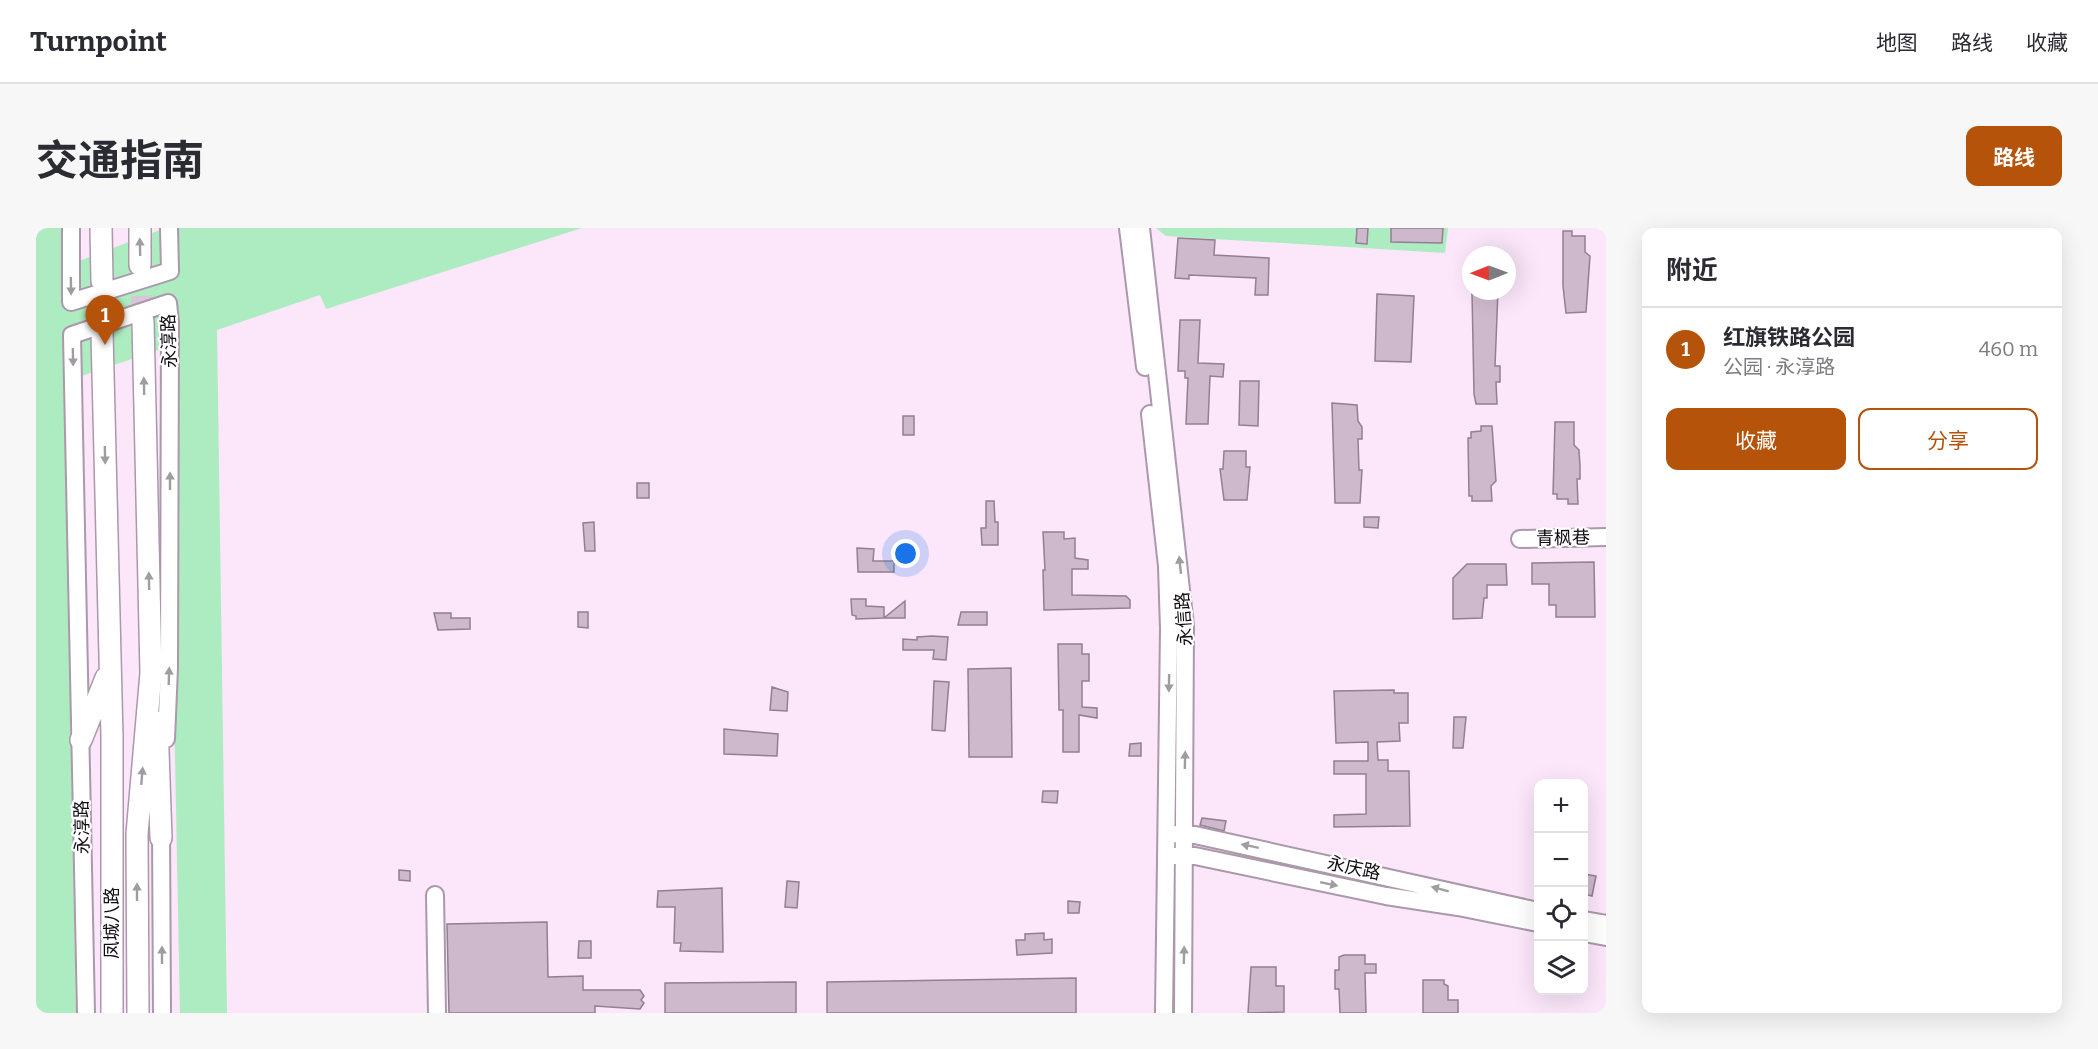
<!DOCTYPE html>
<html lang="zh">
<meta charset="utf-8">
<style>
:root{--surface:#fff;--page:#f7f7f7;--text:#2b2b33;--muted:#7c7c81;--line:#e1e1e2;--accent:#b45309}
body{margin:0;font-family:Bitter,"Noto Sans SC",serif;background:var(--page);color:var(--text)}
.controls{position:absolute;right:18px;bottom:18px;display:grid;overflow:hidden;border-radius:12px;box-shadow:0 6px 24px #0002}
.controls button{width:54px;height:54px;display:grid;place-items:center;padding:0;border:0;border-bottom:2px solid var(--line);background:var(--surface);color:var(--text);font:30px sans-serif}
.compass{position:absolute;left:1426px;top:18px;width:54px;height:54px;border-radius:50%;background:var(--surface);box-shadow:0 6px 24px #0002;rotate:269deg}
.you{position:absolute;left:870px;top:326px;width:21px;height:21px;margin:-15px;border:4px solid #fff;border-radius:50%;background:#1a73e8;box-shadow:0 0 0 9px #1a73e833}
.badge{display:grid;place-items:center;width:39px;height:39px;border-radius:50%;background:var(--accent);color:#fff;font-size:20px;font-weight:700}
.pin{position:absolute;translate:-50% -50px;filter:drop-shadow(0 2px 3px #0008)}
.pin::after{content:'';position:absolute;top:32px;width:21px;height:18px;background:inherit;clip-path:polygon(0 0,100% 0,50% 100%)}
.list{margin:0;padding:0;list-style:none}
h2{display:flex;justify-content:space-between;align-items:center;height:78px;margin:0;padding:0 24px;font-size:26px}
h2 small{font-size:20px;font-weight:400;color:var(--muted)}
.list li{display:grid;grid-template-columns:39px 1fr auto;gap:18px;align-items:center;box-sizing:border-box;height:84px;padding:0 24px;border-top:2px solid var(--line)}
.list b{display:block;font-size:22px;white-space:nowrap}
.list p{margin:0;font-size:20px;white-space:nowrap;color:var(--muted)}
.list em{font-size:20px;font-style:normal;color:var(--muted)}
.actions{display:flex;gap:12px;padding:18px 24px}
.actions a{flex:1;padding:14px 0;border:2px solid var(--accent);border-radius:12px;text-align:center;font-size:21px;color:var(--accent)}
.actions .main{background:var(--accent);color:#fff}
.icon{flex:none;width:33px;height:33px;fill:none;stroke:currentColor;stroke-width:2;stroke-linecap:round;stroke-linejoin:round}
.map{position:relative;flex:none;width:1570px;height:785px;overflow:hidden;border-radius:12px}
header{display:flex;align-items:center;gap:36px;box-sizing:border-box;height:84px;padding:0 30px;background:var(--surface);border-bottom:2px solid var(--line)}
header strong{font-size:28px}
nav{display:flex;gap:33px;margin-inline-start:auto;font-size:21px}
.intro{display:flex;align-items:center;justify-content:space-between;box-sizing:border-box;height:144px;padding:0 36px}
h1{margin:0;font-size:42px}
.button{padding:15px 27px;border-radius:12px;background:var(--accent);color:#fff;font-size:21px;font-weight:700}
main{display:flex;gap:36px;padding:0 36px}
aside{flex:1;background:var(--surface);border-radius:12px;box-shadow:0 6px 24px #0002}
.map>svg:first-child{display:block}
.green{fill:#adebc1}
.building{fill:#cdb9cb;stroke:#927f91;stroke-width:1.5}
.lines{fill:none;stroke-linecap:round;stroke-linejoin:round}
.major-tunnel{stroke:#d8c5d7;stroke-width:21;stroke-dasharray:21 10;stroke-linecap:butt}
.minor-casing{stroke:#ab98aa;stroke-width:20}
.major-casing{stroke:#ab98aa;stroke-width:24}
.minor{stroke:#fff;stroke-width:16}
.major{stroke:#fff;stroke-width:21}
.oneway{fill:#a09da0}
.labels{text-anchor:middle;dominant-baseline:central;stroke-width:4.5;stroke-linejoin:round;paint-order:stroke}
.street-label{font-size:18px;fill:#110a11;stroke:#fff}
</style>
<header>
<strong>Turnpoint</strong>
<nav><a>地图</a><a>路线</a><a>收藏</a></nav>
</header>
<div class="intro"><h1>交通指南</h1><a class="button">路线</a></div>
<main>
<div class="map">
<svg width="1570" height="785" viewBox="0 0 1570 785">
<rect width="100%" height="100%" fill="#fbe6fa"/>
<path class="green" d="M0,0H26L28,39L129,0H546L290,81L284,67L181,102L191,785H144L131,119L31,153L29,200L40,785H0Z
M1120,0H1412L1409,25L1130,8Z"/>
<path class="building" d="M1321,0H1332L1331,16L1320,15Z
M1355,0H1407L1406,15L1355,14Z
M1527,3H1536V8H1549V24L1554,28L1550,84L1530,85L1527,58Z
M1142,10L1179,12L1178,27L1233,30L1232,67H1219L1220,50L1153,47V51L1139,50Z
M1444,63H1462L1459,138H1464V154H1460L1461,176H1440L1438,166L1436,65Z
M1341,66L1378,68L1375,134L1339,133Z
M1144,92H1164L1162,135L1188,136L1187,149L1174,148L1172,196H1150L1152,150H1149V143H1142Z
M1204,153H1223L1222,198L1203,197Z
M1296,175L1321,177L1322,193L1326,199V211H1322L1323,242H1326L1324,275H1299Z
M867,188H878V207H867Z
M1519,194H1538V217L1543,222L1544,238V251H1541L1542,276H1532V271H1521V266H1517Z
M1445,198H1456L1460,253L1455,258L1456,273H1436V268H1433L1432,210H1435V204L1445,203Z
M1188,223H1210V239H1214L1211,272H1188L1184,241H1187Z
M601,255H613V270H601Z
M950,273H958L959,294H962V317H946L945,300H950Z
M1328,289H1343L1342,300L1328,299Z
M558,294L559,323H549L547,295Z
M1007,304H1028V311L1039,310V330L1052,332V341H1036V367L1090,368L1094,372V380L1008,382L1007,342H1009Z
M821,320L838,321L837,333H858V344H822Z
M1558,334L1559,389H1520V377H1513V356H1496V335Z
M1431,336H1470L1471,357H1451V370H1448L1446,390L1417,391V350Z
M815,371H830V378L848,379V390L820,391V388L816,387Z
M869,373V390H848Z
M542,384H552V400L542,399Z
M925,384H951V397H922Z
M398,385H415V390H434V401L402,402Z
M896,408L912,409L910,432L897,431L898,422H867V411L881,412V409Z
M1022,416H1046V426H1053V453H1046V479L1061,480V490L1043,487V524H1027V482H1023Z
M975,440L976,529H933L932,441Z
M898,453L913,454L909,503L896,502Z
M736,459L752,464L751,483L734,482Z
M1358,462V465H1372V495H1363L1364,513L1341,514L1342,532H1352V543H1373L1374,598L1298,599V587L1330,586V546H1298V533H1332V514L1300,515L1298,463Z
M1418,489H1430L1427,520H1417Z
M688,501L742,506L741,528L688,526Z
M1105,515V528H1093L1094,516Z
M1007,563H1022L1021,575L1006,574Z
M1166,590L1190,593L1188,603L1164,597Z
M363,642L374,643V653L363,652Z
M1548,646L1560,648L1556,668L1548,666Z
M751,653L763,654L761,680L749,679Z
M686,660L687,724L644,723L645,715H638L639,679H621L622,663Z
M1032,673L1044,674L1043,685H1032Z
M511,694L512,749L547,748V762H604L608,768L605,772L608,775L604,781L559,778V785H413L411,696Z
M1008,705V712L1016,711V725L981,727L980,712H989V706Z
M543,713H555V730H542Z
M1308,727H1329V736H1340V745H1329L1330,785H1304L1303,761H1299V742H1303V729Z
M1215,739H1240V758H1248V784L1212,785Z
M1040,750V785H791V754Z
M1387,752H1408V756L1412,758V772H1422V785H1387Z
M760,754V785H629V755Z"/>
<g class="lines">
<path class="major-tunnel" d="M104,37L107,93
M66,53V105"/>
<defs>
<path id="minor" d="M35,0V74L134,43L133,0
M1092,0L1109,139
M1105,0L1149,398L1147,785
M1114,186L1131,338L1133,401L1128,785
M1484,311L1570,309
M125,600L126,785
M1137,606L1159,607L1502,683
M1136,628H1159L1350,668L1422,679L1502,695
M399,667L401,785
M1548,692L1570,696
M1548,705L1570,709
M50,785L36,107L132,75L134,94L133,440L130,511"/>
<path id="major" d="M65,0L66,53
M104,0V37
M66,105L76,509V785
M121,494L125,610
M45,512L70,450
M102,785L101,606L115,445L107,93"/>
</defs>
<use href="#minor" class="minor-casing"/>
<use href="#major" class="major-casing"/>
<use href="#minor" class="minor"/>
<use href="#major" class="major"/>
</g>
<defs><path id="oneway-solid" d="M-6-.8H1V-3.2L6.5 0L1 3.2V.8H-6Z" transform="scale(1.5)"/></defs>
<g class="oneway">
<use href="#oneway-solid" transform="translate(104 19) rotate(-91)"/>
<use href="#oneway-solid" transform="translate(35 58) rotate(89)"/>
<use href="#oneway-solid" transform="translate(37 129) rotate(89)"/>
<use href="#oneway-solid" transform="translate(108 158) rotate(-91)"/>
<use href="#oneway-solid" transform="translate(69 227) rotate(89)"/>
<use href="#oneway-solid" transform="translate(134 253) rotate(-90)"/>
<use href="#oneway-solid" transform="translate(1144 337) rotate(-96)"/>
<use href="#oneway-solid" transform="translate(113 353) rotate(-91)"/>
<use href="#oneway-solid" transform="translate(133 448) rotate(-88)"/>
<use href="#oneway-solid" transform="translate(1133 455) rotate(91)"/>
<use href="#oneway-solid" transform="translate(1149 532) rotate(-89)"/>
<use href="#oneway-solid" transform="translate(106 548) rotate(-85)"/>
<use href="#oneway-solid" transform="translate(1214 618) rotate(-168)"/>
<use href="#oneway-solid" transform="translate(1293 656) rotate(12)"/>
<use href="#oneway-solid" transform="translate(1404 661) rotate(-165)"/>
<use href="#oneway-solid" transform="translate(101 664) rotate(-90)"/>
<use href="#oneway-solid" transform="translate(126 727) rotate(-90)"/>
<use href="#oneway-solid" transform="translate(1148 727) rotate(-89)"/>
</g>
<g class="labels">
<g class="street-label">
<text transform="translate(133 113) rotate(-92)">永淳路</text>
<text transform="translate(1527 310) rotate(-1)">青枫巷</text>
<text transform="translate(1148 391) rotate(-94)">永信路</text>
<text transform="translate(46 599) rotate(-91)">永淳路</text>
<text transform="translate(1318 640) rotate(12)">永庆路</text>
<text transform="translate(76 695) rotate(-90)">凤城八路</text>
</g>
</g>
</svg>
<div class="controls">
<button>+</button>
<button>−</button>
<button><svg class="icon" aria-label="locate" viewBox="0 0 24 24"><circle cx="12" cy="12" r="6"/><path d="M12 2v4M12 18v4M2 12h4M18 12h4"/></svg></button>
<button><svg class="icon" aria-label="layers" viewBox="0 0 24 24"><path d="M12 4l9 5-9 5-9-5zM3 14l9 5 9-5"/></svg></button>
</div>
<svg class="compass" viewBox="-18 -18 36 36"><path d="M0-13l5 13h-10z" fill="#e53935"/><path d="M0 13l5-13h-10z" fill="#7c7c81"/></svg>
<div class="you"></div>
<div class="pin badge" style="left:69px;top:117px">1</div>
</div>
<aside>
<h2>附近<small></small></h2>
<ul class="list">
<li><span class="badge">1</span><div><b>红旗铁路公园</b><p>公园 · 永淳路</p></div><em>460 m</em></li>
</ul>
<div class="actions"><a class="main">收藏</a><a>分享</a></div>
</aside>
</main>
